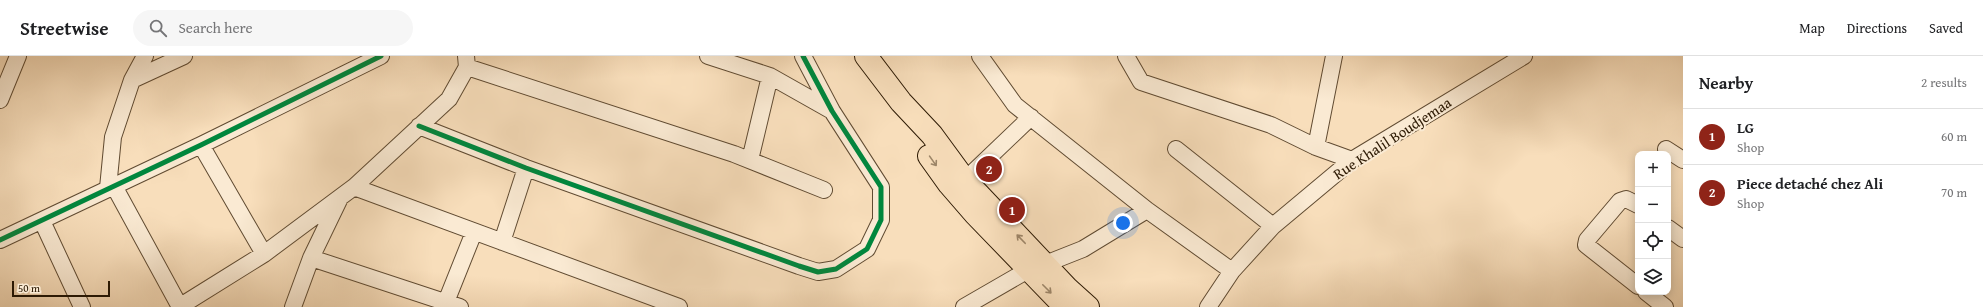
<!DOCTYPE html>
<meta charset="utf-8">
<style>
:root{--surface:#fff;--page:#f6f6f6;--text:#202124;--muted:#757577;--line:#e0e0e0;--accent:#8f2418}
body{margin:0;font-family:"Gentium Book Plus",serif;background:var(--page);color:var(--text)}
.controls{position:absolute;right:12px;bottom:12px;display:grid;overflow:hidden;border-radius:8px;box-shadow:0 2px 10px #0003}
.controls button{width:36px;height:36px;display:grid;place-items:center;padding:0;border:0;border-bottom:1px solid var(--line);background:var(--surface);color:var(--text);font:20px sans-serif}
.scale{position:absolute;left:12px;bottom:10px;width:98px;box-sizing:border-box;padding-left:4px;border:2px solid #2d1a04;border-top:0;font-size:11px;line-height:14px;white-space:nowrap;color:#2d1a04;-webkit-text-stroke:3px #faead3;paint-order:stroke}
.you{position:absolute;left:1123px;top:167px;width:14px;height:14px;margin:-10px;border:3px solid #fff;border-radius:50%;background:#1a73e8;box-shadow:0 0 0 6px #1a73e833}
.badge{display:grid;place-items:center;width:26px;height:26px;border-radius:50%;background:var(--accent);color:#fff;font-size:13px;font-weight:700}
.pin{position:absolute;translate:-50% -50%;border:2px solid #fff;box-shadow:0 1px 4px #0006}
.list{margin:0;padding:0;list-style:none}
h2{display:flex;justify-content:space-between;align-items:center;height:52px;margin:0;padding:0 16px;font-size:17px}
h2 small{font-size:13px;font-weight:400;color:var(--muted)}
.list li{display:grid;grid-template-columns:26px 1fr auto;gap:12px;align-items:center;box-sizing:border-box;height:56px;padding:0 16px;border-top:1px solid var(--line)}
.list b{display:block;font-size:15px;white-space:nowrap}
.list p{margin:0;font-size:13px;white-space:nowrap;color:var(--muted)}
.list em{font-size:13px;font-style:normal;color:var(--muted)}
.icon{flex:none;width:22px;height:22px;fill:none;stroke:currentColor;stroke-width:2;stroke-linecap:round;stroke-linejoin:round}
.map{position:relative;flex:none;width:1683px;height:251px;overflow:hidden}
header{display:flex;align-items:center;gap:24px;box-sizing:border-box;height:56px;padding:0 20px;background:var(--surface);border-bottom:1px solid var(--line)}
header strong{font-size:19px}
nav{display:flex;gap:22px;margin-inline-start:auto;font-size:14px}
.search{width:280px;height:36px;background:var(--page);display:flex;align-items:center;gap:10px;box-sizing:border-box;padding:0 14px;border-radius:22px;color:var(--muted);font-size:15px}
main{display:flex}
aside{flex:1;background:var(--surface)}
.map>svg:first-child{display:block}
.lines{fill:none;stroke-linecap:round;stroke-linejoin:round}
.minor-casing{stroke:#604b32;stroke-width:18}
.primary-casing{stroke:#2d1a04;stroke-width:24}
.minor{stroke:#faead3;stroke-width:16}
.primary{stroke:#f8debb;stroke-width:22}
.cycleway-casing{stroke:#faead3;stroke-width:8}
.cycleway{stroke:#00873e;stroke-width:5}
.oneway{stroke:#9d8669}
.labels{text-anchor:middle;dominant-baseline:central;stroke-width:4;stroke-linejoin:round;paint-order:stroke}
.street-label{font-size:15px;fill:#2d1a04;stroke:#faead3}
</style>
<header>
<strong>Streetwise</strong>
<div class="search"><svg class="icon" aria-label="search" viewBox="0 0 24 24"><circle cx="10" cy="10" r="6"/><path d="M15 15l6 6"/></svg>Search here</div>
<nav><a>Map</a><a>Directions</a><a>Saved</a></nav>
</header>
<main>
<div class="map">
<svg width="1683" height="251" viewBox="0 0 1683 251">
<rect width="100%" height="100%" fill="#f8debb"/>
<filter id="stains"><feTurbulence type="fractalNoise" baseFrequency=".005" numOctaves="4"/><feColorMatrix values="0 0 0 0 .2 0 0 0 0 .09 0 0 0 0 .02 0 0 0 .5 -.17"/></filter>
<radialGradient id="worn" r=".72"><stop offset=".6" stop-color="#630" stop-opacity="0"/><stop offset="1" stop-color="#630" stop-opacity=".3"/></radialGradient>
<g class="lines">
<defs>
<path id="minor" d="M708,0L770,20L832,55
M980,0L1015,49L1147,154L1232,215
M1126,0L1141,26L1271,69L1316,91L1352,104
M467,11L734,98L824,134
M132,24L184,0
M0,44L18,0
M419,70L526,112L799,210L818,216L836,213L867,193L881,164V131L832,55L803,0
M201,89L264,198
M1316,91L1334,0
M1176,93L1273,170
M1666,93L1683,104
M750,104L770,20
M965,124L1031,61
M114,130L180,251
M354,131L679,251
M108,132L113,81L132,24L145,0
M1638,149L1626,143L1620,145L1587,184L1586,189L1638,230
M42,165L82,251
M1668,172L1683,183
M0,184L201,89L381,0
M502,186L526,112
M311,202L460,251
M1045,208L1083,193L1147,154
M1646,236L1665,251
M179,251L264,198L354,131L449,43L467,11L466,0
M293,251L311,202L339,144
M444,251L474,176
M964,251L1028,214
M1208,251L1232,215L1273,170L1352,104L1524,0"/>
<path id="primary" d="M866,0L901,46L932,79L965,124L1068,233L1088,251
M929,100L949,128L975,158L1065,251"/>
</defs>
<use href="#minor" class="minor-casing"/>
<use href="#primary" class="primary-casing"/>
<use href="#minor" class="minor"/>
<use href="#primary" class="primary"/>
<defs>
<path id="cycleway" d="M419,70L526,112L799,210L818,216L836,213L867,193L881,164V131L832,55L803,0
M0,184L201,89L381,0"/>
</defs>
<use href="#cycleway" class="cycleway-casing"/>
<use href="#cycleway" class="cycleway"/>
</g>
<defs><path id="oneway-shaft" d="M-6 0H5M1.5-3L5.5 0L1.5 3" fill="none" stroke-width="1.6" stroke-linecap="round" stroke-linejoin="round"/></defs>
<g class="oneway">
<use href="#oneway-shaft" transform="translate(933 105) rotate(55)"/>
<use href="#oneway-shaft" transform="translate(1021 183) rotate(-134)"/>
<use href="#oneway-shaft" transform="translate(1047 233) rotate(45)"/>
</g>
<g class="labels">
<g class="street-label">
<text transform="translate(1392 82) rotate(-33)">Rue Khalil Boudjemaa</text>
</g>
</g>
<rect width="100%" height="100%" filter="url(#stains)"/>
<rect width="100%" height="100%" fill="url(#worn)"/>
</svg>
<div class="controls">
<button>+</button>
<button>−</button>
<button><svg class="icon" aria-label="locate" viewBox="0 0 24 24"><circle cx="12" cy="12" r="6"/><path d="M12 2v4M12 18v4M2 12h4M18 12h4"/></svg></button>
<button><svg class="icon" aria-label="layers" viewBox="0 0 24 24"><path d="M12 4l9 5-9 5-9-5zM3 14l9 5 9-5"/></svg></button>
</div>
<div class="scale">50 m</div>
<div class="you"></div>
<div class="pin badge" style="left:1012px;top:154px">1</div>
<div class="pin badge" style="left:989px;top:113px">2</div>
</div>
<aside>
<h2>Nearby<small>2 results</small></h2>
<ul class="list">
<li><span class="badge">1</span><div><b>LG</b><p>Shop</p></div><em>60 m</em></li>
<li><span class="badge">2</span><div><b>Piece detaché chez Ali</b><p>Shop</p></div><em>70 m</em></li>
</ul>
</aside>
</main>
